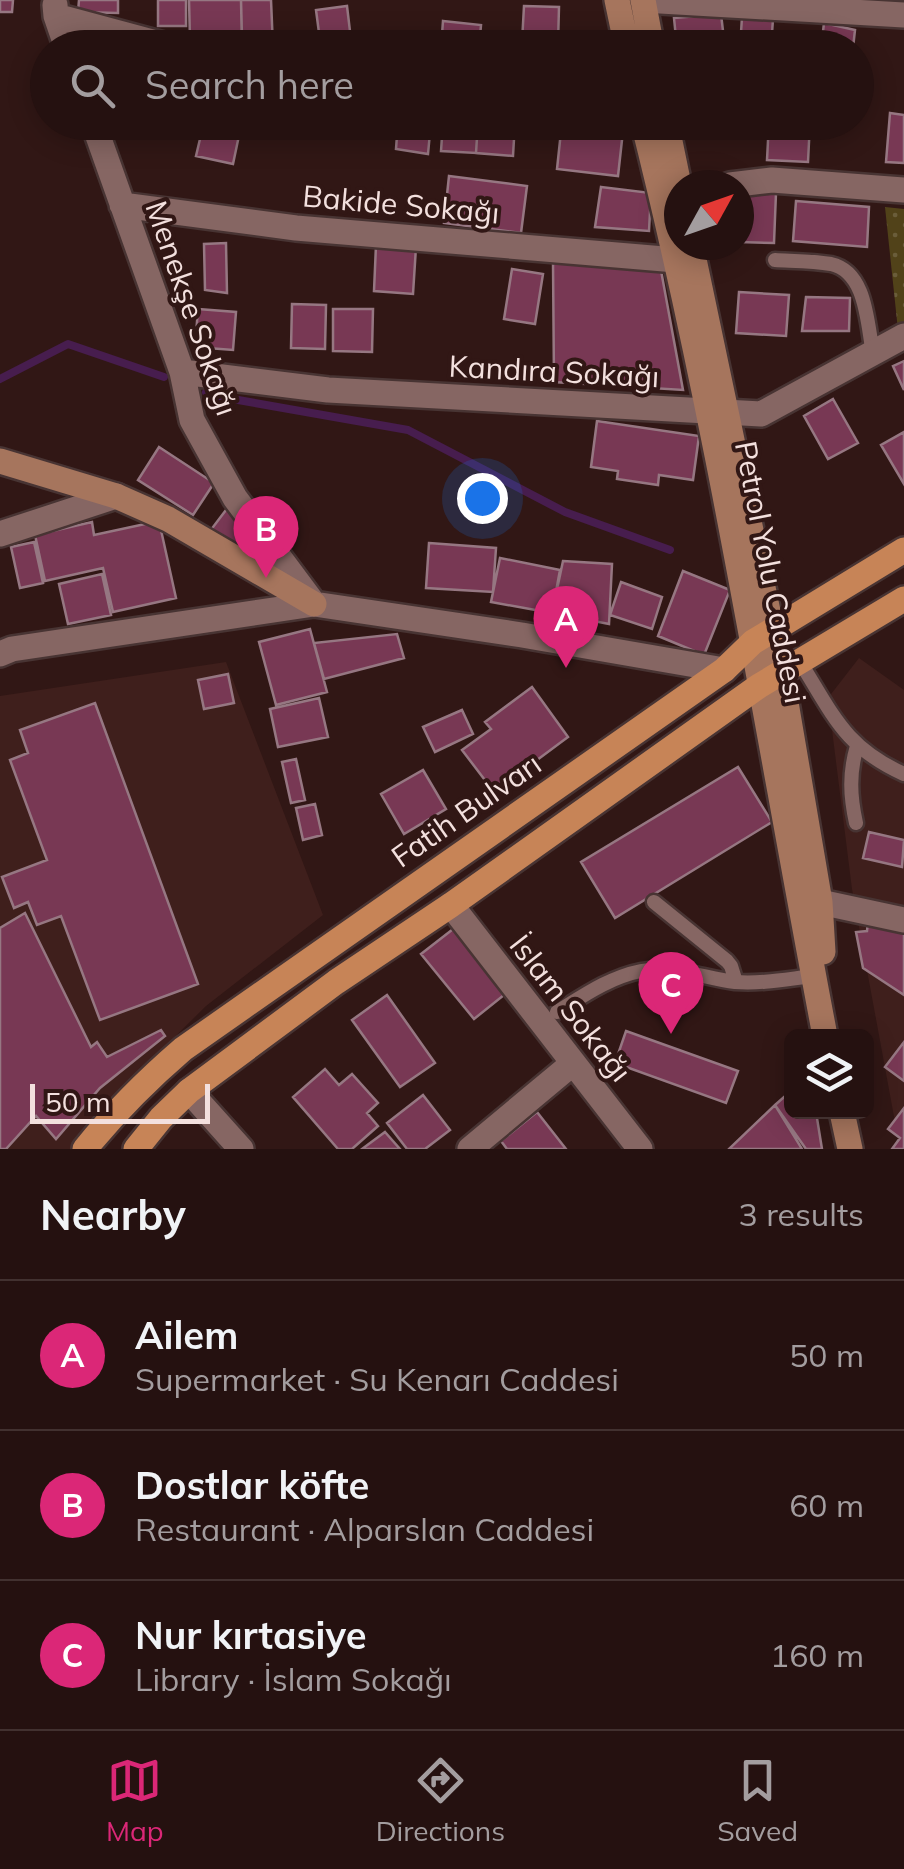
<!DOCTYPE html>
<meta charset="utf-8">
<style>
:root{--surface:#251110;--page:#2d1a19;--text:#f1f3f6;--muted:#a39d9f;--line:#423130;--accent:#db2777}
body{margin:0;font-family:Mulish,sans-serif;background:var(--page);color:var(--text)}
.controls{position:absolute;right:30px;bottom:30px;display:grid;overflow:hidden;border-radius:15px;box-shadow:0 5px 25px #0003}
.controls button{width:90px;height:90px;display:grid;place-items:center;padding:0;border:0;border-bottom:2px solid var(--line);background:var(--surface);color:var(--text);font:50px sans-serif}
.compass{position:absolute;left:664px;top:170px;width:90px;height:90px;border-radius:50%;background:var(--surface);box-shadow:0 5px 25px #0003;rotate:50deg}
.scale{position:absolute;left:30px;bottom:25px;width:180px;box-sizing:border-box;padding-left:10px;border:5px solid #f3e0de;border-top:0;font-size:28px;line-height:35px;white-space:nowrap;color:#f3e0de;-webkit-text-stroke:8px #311715;paint-order:stroke}
.you{position:absolute;left:482px;top:498px;width:35px;height:35px;margin:-25px;border:8px solid #fff;border-radius:50%;background:#1a73e8;box-shadow:0 0 0 15px #1a73e833}
.badge{display:grid;place-items:center;width:65px;height:65px;border-radius:50%;background:var(--accent);color:#fff;font-size:32px;font-weight:700}
.pin{position:absolute;translate:-50% -82px;filter:drop-shadow(0 2px 5px #0008)}
.pin::after{content:'';position:absolute;top:52px;width:35px;height:30px;background:inherit;clip-path:polygon(0 0,100% 0,50% 100%)}
.list{margin:0;padding:0;list-style:none}
h2{display:flex;justify-content:space-between;align-items:center;height:130px;margin:0;padding:0 40px;font-size:42px}
h2 small{font-size:32px;font-weight:400;color:var(--muted)}
.list li{display:grid;grid-template-columns:65px 1fr auto;gap:30px;align-items:center;box-sizing:border-box;height:150px;padding:0 40px;border-top:2px solid var(--line)}
.list b{display:block;font-size:38px;white-space:nowrap}
.list p{margin:0;font-size:32px;white-space:nowrap;color:var(--muted)}
.list em{font-size:32px;font-style:normal;color:var(--muted)}
.icon{flex:none;width:55px;height:55px;fill:none;stroke:currentColor;stroke-width:2;stroke-linecap:round;stroke-linejoin:round}
.map{position:relative;flex:none;width:904px;height:1149px;overflow:hidden}
.search{position:absolute;background:var(--surface);box-shadow:0 5px 25px #0003;left:30px;right:30px;top:30px;height:110px;display:flex;align-items:center;gap:25px;box-sizing:border-box;padding:0 35px;border-radius:55px;color:var(--muted);font-size:38px}
.sheet{height:580px;background:var(--surface)}
nav{display:flex;justify-content:space-around;align-items:center;box-sizing:border-box;height:140px;border-top:2px solid var(--line);background:var(--surface);font-size:28px;color:var(--muted)}
nav a{display:grid;justify-items:center;gap:5px}
nav .on{color:var(--accent)}
.map>svg:first-child{display:block}
.built{fill:#3f1f1c}
.park{fill:url(#park-dots)}
.lines{fill:none;stroke-linecap:round;stroke-linejoin:round}
.stream{stroke:#471d4e;stroke-width:8}
.building{fill:#783854;stroke:#967782;stroke-width:2.5}
.lane-casing{stroke:#483433;stroke-width:19}
.street-casing{stroke:#483433;stroke-width:30}
.secondary-casing{stroke:#483433;stroke-width:30}
.primary-casing{stroke:#483433;stroke-width:30}
.lane{stroke:#866663;stroke-width:14}
.street{stroke:#866663;stroke-width:25}
.secondary{stroke:#a6755d;stroke-width:25}
.primary{stroke:#c78457;stroke-width:25}
.labels{text-anchor:middle;dominant-baseline:central;stroke-width:8;stroke-linejoin:round;paint-order:stroke}
.street-label{font-size:30px;fill:#f3e0de;stroke:#311715}
</style>
<div class="map">
<svg width="904" height="1149" viewBox="0 0 904 1149">
<defs>
<pattern id="park-dots" width="8" height="8" patternUnits="userSpaceOnUse" patternTransform="scale(2.5)"><rect width="8" height="8" fill="#514219"/><path d="M2 2h.1M6 6h.1" fill="none" stroke="#6a5d3a" stroke-width="1.8" stroke-linecap="round"/></pattern>
</defs>
<rect width="100%" height="100%" fill="#311715"/>
<path class="built" d="M859,658L904,690V1149H900L852,889L828,698Z
M226,662L323,915L206,1006L95,1116L77,1149H0V696Z"/>
<path class="park" d="M885,207L904,209V327L898,330Z"/>
<g class="lines">
<path class="stream" d="M0,379L68,344L164,377
M206,392L221,397L408,430L565,512L670,550"/>
</g>
<path class="building" d="M0,0H13L12,12H0Z
M79,0H118V13L78,12Z
M158,0H186V26H158Z
M189,0H241L242,37L190,39Z
M241,0H271L273,47L242,48Z
M347,6L352,48H321L316,10Z
M524,6L559,7L558,44L522,42Z
M721,14L725,48H677L674,18Z
M742,17L773,19L771,48H740Z
M443,21L481,25L479,48H441Z
M824,23L855,30L853,48H821Z
M597,41V48H568V42Z
M890,113L904,115V163L886,162Z
M204,122H226L241,126L233,164L196,156Z
M318,122H353V135L317,133Z
M398,122H431L428,154L396,149Z
M443,122H478L476,153L441,151Z
M478,122H515L513,156L476,153Z
M562,122H624L618,176L557,169Z
M769,122H810L808,162L767,160Z
M449,176L527,186L521,233L444,223Z
M601,187L651,193L649,231L595,227Z
M739,192L776,193L774,243L739,242Z
M796,201L869,207L867,247L793,241Z
M226,243L227,293L205,290L204,244Z
M376,245L416,247L413,294L374,291Z
M553,263L660,265L683,390L554,382Z
M512,269L543,274L535,324L504,319Z
M739,292L789,295L786,336L736,333Z
M806,297L850,298L849,331H802Z
M292,304L326,305L325,349L291,348Z
M198,309L236,312L233,350L195,347Z
M333,309H373L372,352L333,351Z
M904,361V390L893,366Z
M833,399L858,443L828,459L804,416Z
M597,421L699,436L693,480L659,475L658,485L617,479L618,471L591,467Z
M904,432V484L881,445Z
M159,447L214,483L193,515L138,480Z
M229,506L241,518L257,556L249,567L210,531Z
M159,521L176,598L113,612L103,568L45,581L35,535L92,522L94,535Z
M34,542L43,583L20,588L11,547Z
M429,543L496,548L493,592L426,588Z
M500,558L560,570L552,613L491,602Z
M563,561L612,564L609,624L552,613Z
M683,571L730,590L704,655L658,636Z
M102,574L111,615L68,624L59,584Z
M621,582L662,597L652,629L610,615Z
M310,629L327,692L276,705L259,642Z
M397,634L404,658L324,679L314,643Z
M228,674L234,703L204,709L198,680Z
M532,687L568,737L494,792L462,750L491,729L485,722Z
M319,698L328,737L278,747L270,709Z
M95,703L198,984L100,1020L61,916L37,925L28,902L14,908L2,877L47,860L10,760L28,753L20,730Z
M462,710L473,734L435,752L423,727Z
M296,759L305,800L291,803L282,762Z
M738,767L772,822L615,918L581,862Z
M423,770L446,809L404,834L381,794Z
M315,804L322,835L303,840L296,808Z
M869,832L904,840L902,867L863,858Z
M25,913L91,1047L97,1042L107,1057L161,1030L165,1036L100,1088L56,1139L36,1116L6,1149H0V928Z
M868,921L904,927V995L863,968L856,932L867,931Z
M457,926L509,991L474,1019L421,954Z
M387,995L435,1063L400,1087L352,1020Z
M626,1031L738,1071L726,1103L615,1063Z
M904,1042V1081L885,1067Z
M325,1069L339,1085L352,1074L378,1103L367,1113L378,1126L352,1149H338L293,1097Z
M792,1090V1112H816L822,1149H806L775,1105Z
M423,1095L450,1130L425,1149H407L387,1123Z
M775,1105L802,1149H729Z
M904,1108V1149H892L900,1138L888,1129Z
M537,1112L566,1149H507L501,1141Z
M385,1132L400,1149H362Z"/>
<g class="lines">
<defs>
<path id="lane" d="M775,260C793,261 813,261 831,264C867,272 867,324 873,353
M800,662C833,714 844,747 904,774
M856,823C850,796 849,773 857,746
M654,902L727,961L731,966L736,982
M557,1012C583,996 610,977 641,971C673,965 704,978 735,982C762,984 787,979 814,976"/>
<path id="street" d="M643,0L904,15
M55,5L56,16L67,48
M56,16L175,48
M93,122L182,372L192,420L235,498L314,604
M730,185L772,180L904,190
M122,205L296,228L676,260
M182,372L328,390L761,414L904,336
M0,534L116,496
M0,654L12,649L314,604L522,635L724,670
M820,902L904,920
M451,905L640,1149
M189,1091L241,1149
M470,1149L572,1064"/>
<path id="secondary" d="M617,0L627,48
M643,0L652,48
M643,122C719,424 767,732 825,1036
M666,122L679,185
M691,245L781,673L820,902L823,952
M0,461L116,496L168,519L314,604
M842,1112L850,1149"/>
<path id="primary" d="M85,1149C115,1112 147,1080 183,1049L724,670L753,642L904,550
M136,1149L161,1118L189,1091L336,982L451,905L759,686L904,599"/>
</defs>
<use href="#lane" class="lane-casing"/>
<use href="#street" class="street-casing"/>
<use href="#secondary" class="secondary-casing"/>
<use href="#primary" class="primary-casing"/>
<use href="#lane" class="lane"/>
<use href="#street" class="street"/>
<use href="#secondary" class="secondary"/>
<use href="#primary" class="primary"/>
</g>
<g class="labels">
<g class="street-label">
<text transform="translate(401 204) rotate(5)">Bakide Sokağı</text>
<text transform="translate(192 308) rotate(71)">Menekşe Sokağı</text>
<text transform="translate(554 371) rotate(3)">Kandıra Sokağı</text>
<text transform="translate(771 572) rotate(79)">Petrol Yolu Caddesi</text>
<text transform="translate(466 810) rotate(-35)">Fatih Bulvarı</text>
<text transform="translate(571 1008) rotate(52)">İslam Sokağı</text>
</g>
</g>
</svg>
<div class="controls">
<button><svg class="icon" aria-label="layers" viewBox="0 0 24 24"><path d="M12 4l9 5-9 5-9-5zM3 14l9 5 9-5"/></svg></button>
</div>
<svg class="compass" viewBox="-18 -18 36 36"><path d="M0-13l5 13h-10z" fill="#e53935"/><path d="M0 13l5-13h-10z" fill="#a39d9f"/></svg>
<div class="scale">50 m</div>
<div class="you"></div>
<div class="pin badge" style="left:566px;top:668px">A</div>
<div class="pin badge" style="left:266px;top:578px">B</div>
<div class="pin badge" style="left:671px;top:1034px">C</div>
<div class="search"><svg class="icon" aria-label="search" viewBox="0 0 24 24"><circle cx="10" cy="10" r="6"/><path d="M15 15l6 6"/></svg>Search here</div>
</div>
<section class="sheet">
<h2>Nearby<small>3 results</small></h2>
<ul class="list">
<li><span class="badge">A</span><div><b>Ailem</b><p>Supermarket · Su Kenarı Caddesi</p></div><em>50 m</em></li>
<li><span class="badge">B</span><div><b>Dostlar köfte</b><p>Restaurant · Alparslan Caddesi</p></div><em>60 m</em></li>
<li><span class="badge">C</span><div><b>Nur kırtasiye</b><p>Library · İslam Sokağı</p></div><em>160 m</em></li>
</ul>
</section>
<nav>
<a class="on"><svg class="icon" aria-label="map" viewBox="0 0 24 24"><path d="M3 6l6-2 6 2 6-2v14l-6 2-6-2-6 2zM9 4v14M15 6v14"/></svg>Map</a>
<a><svg class="icon" aria-label="directions" viewBox="0 0 24 24"><path d="M12 3l9 9-9 9-9-9zM9 14v-3h6M13 9l2 2-2 2"/></svg>Directions</a>
<a><svg class="icon" aria-label="saved" viewBox="0 0 24 24"><path d="M7 4h10v16l-5-4-5 4z"/></svg>Saved</a>
</nav>
